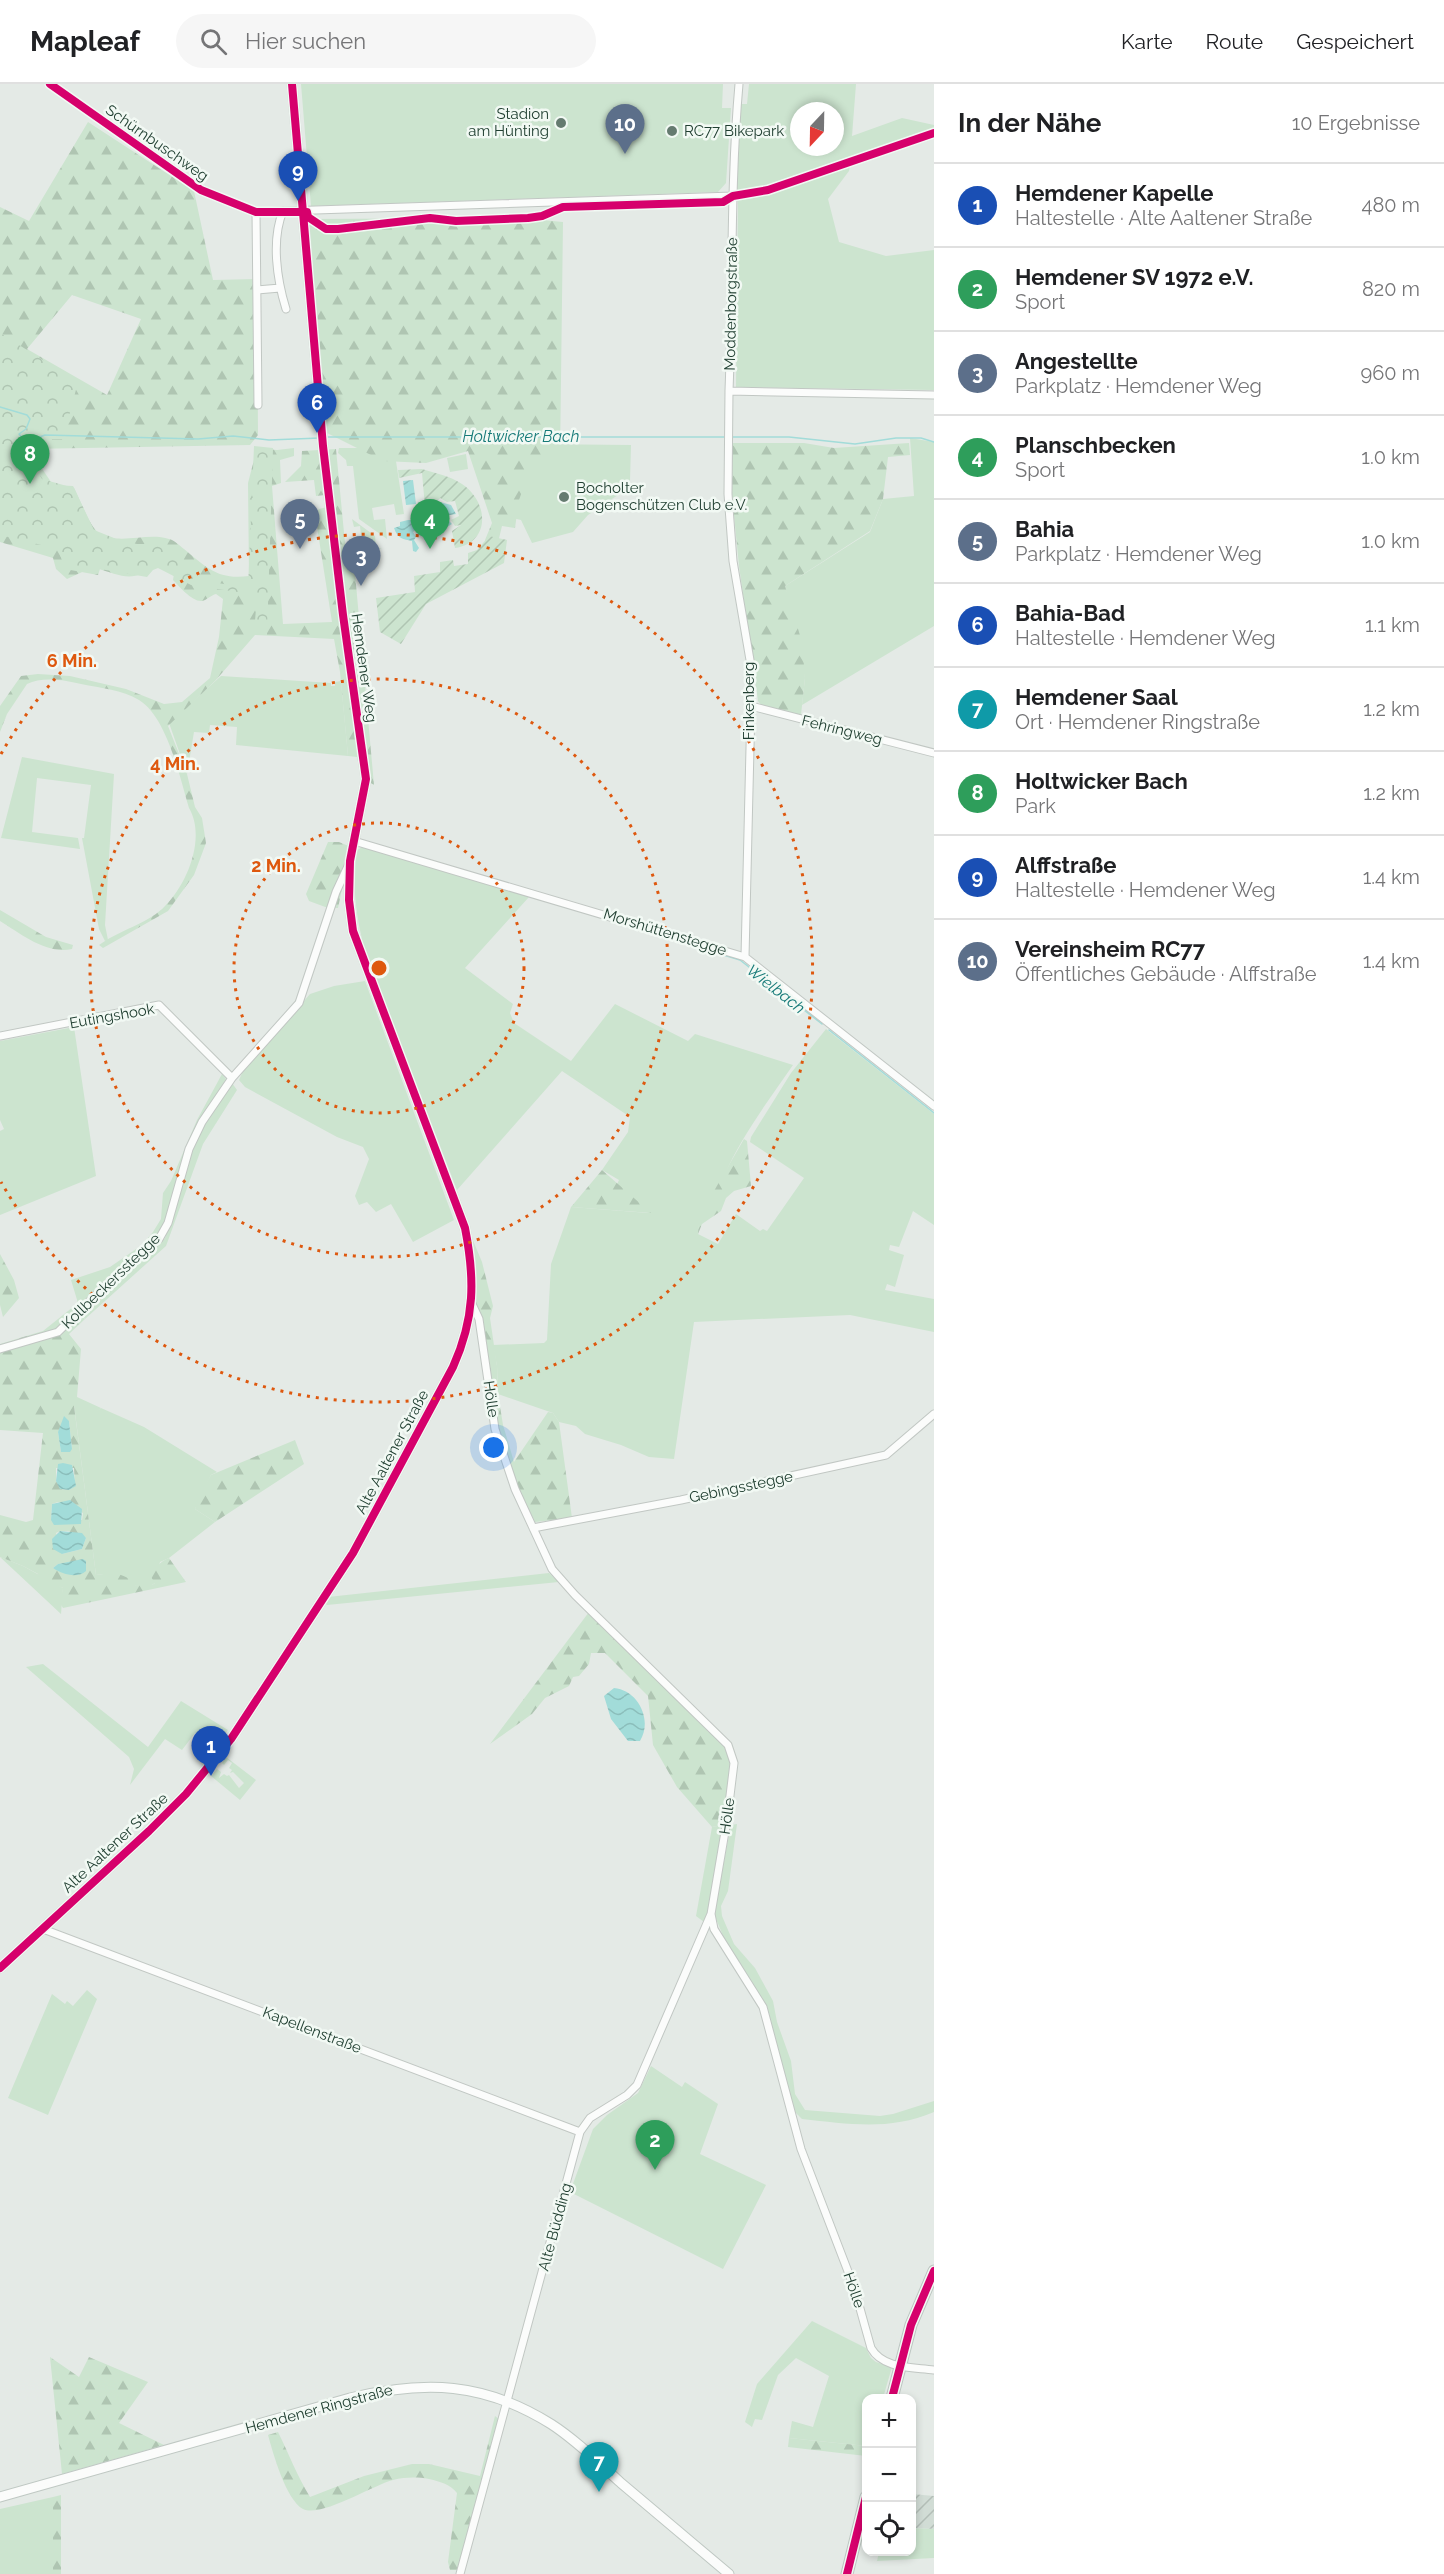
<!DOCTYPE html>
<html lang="de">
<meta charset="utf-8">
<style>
:root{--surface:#fff;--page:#f6f6f6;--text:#202124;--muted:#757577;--line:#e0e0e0;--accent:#0f766e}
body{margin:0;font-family:Raleway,sans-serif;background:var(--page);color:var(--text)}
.controls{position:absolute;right:18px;bottom:18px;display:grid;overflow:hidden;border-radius:12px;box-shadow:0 3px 9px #0003}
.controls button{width:54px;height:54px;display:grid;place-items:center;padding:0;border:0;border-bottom:2px solid var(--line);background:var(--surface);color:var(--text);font:30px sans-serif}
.compass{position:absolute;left:790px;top:18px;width:54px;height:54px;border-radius:50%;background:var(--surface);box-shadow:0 3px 9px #0003;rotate:202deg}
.you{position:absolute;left:494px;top:1364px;width:21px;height:21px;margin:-15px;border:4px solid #fff;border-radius:50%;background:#1a73e8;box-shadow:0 0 0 9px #1a73e833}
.badge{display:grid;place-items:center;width:39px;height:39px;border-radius:50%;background:var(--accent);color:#fff;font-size:20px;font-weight:700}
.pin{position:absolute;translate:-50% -50px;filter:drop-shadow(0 2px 3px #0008)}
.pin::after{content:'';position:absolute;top:32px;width:21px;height:18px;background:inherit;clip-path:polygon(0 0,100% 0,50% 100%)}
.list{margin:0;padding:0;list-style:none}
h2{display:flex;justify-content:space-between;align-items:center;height:78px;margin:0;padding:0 24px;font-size:26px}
h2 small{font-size:20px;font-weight:400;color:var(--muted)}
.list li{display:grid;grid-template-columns:39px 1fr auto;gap:18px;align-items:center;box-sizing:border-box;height:84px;padding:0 24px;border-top:2px solid var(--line)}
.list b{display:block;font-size:22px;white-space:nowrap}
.list p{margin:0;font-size:20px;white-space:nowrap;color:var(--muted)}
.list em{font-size:20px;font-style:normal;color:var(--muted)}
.icon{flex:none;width:33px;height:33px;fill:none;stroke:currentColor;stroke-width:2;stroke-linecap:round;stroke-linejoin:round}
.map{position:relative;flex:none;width:934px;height:2490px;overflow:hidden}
header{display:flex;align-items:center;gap:36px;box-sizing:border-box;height:84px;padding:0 30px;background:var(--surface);border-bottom:2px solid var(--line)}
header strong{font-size:28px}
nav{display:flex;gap:33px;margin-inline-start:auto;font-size:21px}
.search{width:420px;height:54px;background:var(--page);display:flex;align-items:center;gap:15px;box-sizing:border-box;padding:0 21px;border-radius:33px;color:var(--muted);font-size:22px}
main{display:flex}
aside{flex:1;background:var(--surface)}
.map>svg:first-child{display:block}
.industrial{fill:url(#industrial-furrows)}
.grass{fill:#cce4cf;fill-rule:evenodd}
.forest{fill:url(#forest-firs);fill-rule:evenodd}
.park{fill:url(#park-crowns)}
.garden{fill:url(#garden-furrows)}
.water{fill:url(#water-waves)}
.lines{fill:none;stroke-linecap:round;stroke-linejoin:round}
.stream{stroke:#a2dcd9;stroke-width:1.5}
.street-casing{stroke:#c1c7c3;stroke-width:9}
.secondary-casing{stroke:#bfc8c3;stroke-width:11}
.primary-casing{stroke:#bcc6c1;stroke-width:13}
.street{stroke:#fbfcfb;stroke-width:7}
.secondary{stroke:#fbfcfb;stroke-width:9}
.primary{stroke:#cdd6d2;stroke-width:10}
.cycleway-casing{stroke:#f2f9f4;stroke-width:11}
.cycleway{stroke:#d6006c;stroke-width:8}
.ring{fill:none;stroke:#de580e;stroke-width:3;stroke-dasharray:3 6}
.poi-dot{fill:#657b70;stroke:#f2f9f4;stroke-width:2}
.labels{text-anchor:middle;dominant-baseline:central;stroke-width:5;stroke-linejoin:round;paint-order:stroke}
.poi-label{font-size:15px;fill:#203f31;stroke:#f2f9f4;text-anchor:start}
.street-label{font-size:15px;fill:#203f31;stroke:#f2f9f4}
.water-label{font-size:16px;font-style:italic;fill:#167a78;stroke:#f2f9f4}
.centre{fill:#de580e;stroke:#f2f9f4;stroke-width:3}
.ring-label{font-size:18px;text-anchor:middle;font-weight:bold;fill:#de580e;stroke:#f2f9f4;stroke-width:5;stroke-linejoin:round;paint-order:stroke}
</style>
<header>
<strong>Mapleaf</strong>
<div class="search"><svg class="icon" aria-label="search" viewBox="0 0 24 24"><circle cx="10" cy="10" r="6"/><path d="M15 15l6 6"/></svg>Hier suchen</div>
<nav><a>Karte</a><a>Route</a><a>Gespeichert</a></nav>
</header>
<main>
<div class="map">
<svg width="934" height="2490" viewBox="0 0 934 2490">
<defs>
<pattern id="industrial-furrows" width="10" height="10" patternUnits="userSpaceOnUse" patternTransform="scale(1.5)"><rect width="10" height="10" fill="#d1dcd5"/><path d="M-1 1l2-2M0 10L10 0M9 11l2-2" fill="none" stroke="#b3beb7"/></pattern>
<pattern id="forest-firs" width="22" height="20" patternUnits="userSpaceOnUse" patternTransform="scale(1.5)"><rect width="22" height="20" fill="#cce4cf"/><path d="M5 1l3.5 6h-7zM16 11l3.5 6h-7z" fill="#afc5b2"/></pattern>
<pattern id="park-crowns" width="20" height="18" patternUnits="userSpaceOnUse" patternTransform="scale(1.5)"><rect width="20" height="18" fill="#cce4cf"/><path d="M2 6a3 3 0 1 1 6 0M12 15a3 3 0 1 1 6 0" fill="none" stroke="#afc5b2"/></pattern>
<pattern id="garden-furrows" width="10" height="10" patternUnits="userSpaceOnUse" patternTransform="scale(1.5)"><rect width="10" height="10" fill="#cce4cf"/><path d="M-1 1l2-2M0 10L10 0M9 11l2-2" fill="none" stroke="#afc5b2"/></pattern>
<pattern id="water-waves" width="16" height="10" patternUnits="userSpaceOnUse" patternTransform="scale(1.5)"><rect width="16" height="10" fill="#a2dcd9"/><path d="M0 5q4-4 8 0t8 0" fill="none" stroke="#8bbebb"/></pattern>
</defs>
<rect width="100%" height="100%" fill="#e4eae6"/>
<path class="industrial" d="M912,2410L934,2412V2445L912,2444Z"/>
<path class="grass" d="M301,0H723L722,24H731L726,99L718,108L311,122Z
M749,0H856L852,52L902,34L934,41V44L766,104L754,107L736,106L740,20H747ZM799,27H835V63H799Z
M850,82L849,87L828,115L839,158L886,172L934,166V306L736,303L738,116L753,114Z
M910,354L934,358V542L802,621L805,594L785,502L870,448L883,415L914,412Z
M531,360L631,361L630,397L624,407L588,431L573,448L532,459L521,436L512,434Z
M339,364H394L404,430L396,431L394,420L372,424L374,436L385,435L387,455L359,435L353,382H347L346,376L338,369Z
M466,370L468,385L450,388L447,374Z
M352,435L375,452L376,464H382L376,466L378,479L374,472L366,473L371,485L363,484L358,480L354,470L363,468L360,442L354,443Z
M221,592L331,599V602H335V598L341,597L348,672L236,661L237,643L210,641L209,649L194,648L187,690L169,639Z
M22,673L114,690L105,841L108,856L105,857L99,845L82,754H84L91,701L37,694L32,748L78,754L80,765L1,754Z
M362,763L529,813L465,884L513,920L510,929L514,939L571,977L615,920L688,957L695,950L793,981C768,1017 741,1053 724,1092C713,1116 700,1122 698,1150L718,1160L736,1130L760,1147L763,1145L767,1147L804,1094L750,1058L751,1053L791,989L826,945L934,1030V1141L913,1127L899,1163L890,1161L889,1166L904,1171L895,1203L887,1200L885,1206L934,1215V1248L850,1231L694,1238L674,1375L649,1373L621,1361L585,1350L576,1342L559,1338L553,1329L498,1310L497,1282L493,1261L544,1259L547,1256L551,1180L571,1123L649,1129L613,1109L619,1096L602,1086L628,1048L630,1033L562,987L457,1106L365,867C356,833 352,802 356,767Z
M365,897L454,1136L413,1158L391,1120L376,1128L367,1118L359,1121L355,1112L369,1075L363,1063L337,1053L245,1003L239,996L243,987L310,910L334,902Z
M74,943L96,1092L0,1131V1047L4,1045L0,1036V957Z
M222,990L226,995L194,1049L160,1150L78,1227L73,1223L78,1219L71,1196L110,1183L142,1161L153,1148L161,1135L163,1109L171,1097L197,1036Z
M232,999L237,1006L203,1060L166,1162L85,1235L81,1229L165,1154L189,1076L202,1044L225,1005Z
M74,1321L95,1328L101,1324L144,1343L217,1388L211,1391L195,1425L215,1438L169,1474L160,1478L155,1499L152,1501L136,1502L105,1490L96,1491Z
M0,1473L23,1482L63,1504L61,1530Z
M549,1489L559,1498L327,1521L324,1519L328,1513Z
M43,1580L148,1663L181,1617L228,1646L216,1664L195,1649L182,1666L165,1655L130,1701L134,1685L129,1673L26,1583Z
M226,1673L256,1696L240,1716L211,1692L217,1685L221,1688L219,1694L224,1690L227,1692L229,1691L239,1704L244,1699L233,1688L230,1689L232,1686L229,1684L232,1679L228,1676L224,1681L222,1679Z
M737,1740L728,1807L721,1822L722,1832L734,1860L755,1884L773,1917L777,1938L791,1977L795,2010L805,2026L880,2032L893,2030L934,2017V2028C889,2047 849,2040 802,2035L795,2028L765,1922L752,1898L729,1866L714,1830L731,1741Z
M723,1741L709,1827L704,1838L696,1832L712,1743Z
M87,1906L97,1915L48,2031L8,2014L52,1910L65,1920L67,1917L73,1922Z
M651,1982L682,2003L685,1998L718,2020L700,2070L766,2101L723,2185L570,2108L593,2045L607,2031L638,2009Z
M812,2237L866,2264L871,2274L876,2278L892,2283L883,2314H866V2362L789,2354L792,2337L813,2343L829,2292L796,2274L778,2291L762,2336L755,2335L752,2343L745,2338L757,2300Z
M53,2413V2490H0V2425Z
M912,2444L934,2445V2474L877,2477L879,2468H912Z"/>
<path class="forest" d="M88,38L194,107L213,196L257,195L258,351L250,361L29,365L53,401L73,402C80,414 89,443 100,450C120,461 148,448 169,455C174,456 180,462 184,465C207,484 218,496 249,492L248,399L257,364L277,366L294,364V372L280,376L281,399L272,402L283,540L332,538L315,430L319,425L327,423L325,411L316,412L314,396L285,398L301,382L302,367L336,365L345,459L354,478L374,701L361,693L357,673L348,672L340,588L334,555L255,551L215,597L168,642L187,690L195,723L202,734L206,759L194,791L168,827L103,864L99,861L105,857C124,845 150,838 165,822C188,799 206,753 189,724C180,694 167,633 139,616C122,606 101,604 81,600C66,596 42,592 27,600L7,630L0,648V622L21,592L38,590L70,592L126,605L164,620L182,618L210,594L219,553L223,515L216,510C211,511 207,516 202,517C192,518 179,502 173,496L174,490L161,478C131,500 126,493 93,483L67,495L56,485L53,474L0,458V123L29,137ZM72,211L141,235L107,311L27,265Z
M521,134L563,138L560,375L533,376L519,416L515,444L502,442L494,475L487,473L485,456L492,439L468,367L426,379L383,377L327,349L304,135Z
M731,359H804L834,364L909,359L910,371L888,373L883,415L870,447L785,502L802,558L805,594L801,631L762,622L758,617L739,482L732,411Z
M328,758H339L351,763L338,824H328L309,817L306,810Z
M0,826L46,853L73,861L72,865C47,871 21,850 0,837Z
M744,1055L747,1057L751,1102L734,1107L726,1114L721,1127L702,1140L698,1150L699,1133Z
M602,1086L651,1129L571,1123Z
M472,1154L482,1178L493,1222L490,1234L497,1282L498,1310L503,1341L514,1378L548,1328L553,1329L559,1338L572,1434L535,1438L518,1405L497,1344L481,1234L475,1220L476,1193Z
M0,1170L14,1196L19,1214L3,1233L0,1221Z
M73,1223L85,1235L69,1250L81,1265L77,1313L101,1324L95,1329L74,1322L96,1491C113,1489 125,1488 136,1502L145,1499L152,1501L155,1499L151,1493C156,1483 159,1478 169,1474L186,1498L63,1524L60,1519L63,1504L58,1502L51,1504L40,1499L38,1490L23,1482L0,1473V1431L26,1438L33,1436L43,1349L0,1346V1260L43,1247ZM69,1337L72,1365L61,1368L58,1348ZM56,1384H74L75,1402L69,1406L61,1405L56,1397ZM58,1418L83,1429L82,1436H51L52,1420ZM60,1447H68L86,1454L82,1465L62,1470L56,1449ZM70,1479L73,1491L53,1484L58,1480Z
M295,1356L304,1380L215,1438L195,1425L198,1414L211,1391Z
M589,1528L725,1663L732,1680L723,1741L712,1743L677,1703L653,1661L648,1612L605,1569H591L589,1580L579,1592L573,1593L569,1602L545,1614L532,1630L490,1660Z
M50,2273L79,2293L89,2273L148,2298L119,2339L164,2361L62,2390Z
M495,2332L500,2336L459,2486H450L448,2478L457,2409C450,2400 441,2398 429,2395C417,2393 406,2393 393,2396C373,2401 321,2434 303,2425C286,2416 273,2369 268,2351L278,2348C289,2370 297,2392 310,2413L364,2392L412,2380H429L480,2392Z
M789,2354L866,2362V2372L788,2363Z
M61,2411V2490H53V2413Z"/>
<path class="park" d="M0,249L78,298L63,355H49L24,361L42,395L74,404L94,446L119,456L137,460H163L177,477L191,484L206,497L248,504L254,362L273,364L267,551L254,550L257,511L191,501L158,484L153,486L147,493L100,485L98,491L65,485L58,465L0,451Z"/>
<path class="garden" d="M422,385C435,389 450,392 462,400C488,417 492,458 455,464L452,447L461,441L455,442L451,436L459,432L455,417L447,418L440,414L429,424L425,423L422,389L399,394L398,386Z
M489,452L507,456L504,479L426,520L401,560L380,548L376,514L415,508L414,492L440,488V478L453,476L454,482L468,480V469L477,466Z"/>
<path class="water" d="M413,396L416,420L406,421L403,397Z
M440,418L451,421L456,430L444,432L452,440L445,444L435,445L434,442L442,441L439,439L438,435L442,434L439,425Z
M425,428L430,430L429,436L432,441L430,452H433L434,456L427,458L424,455L426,451L423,448L426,440L421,432Z
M408,436H415L418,444L413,448L416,453L414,456L419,464L416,468L413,467L412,457C403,455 398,455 394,444L400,442V438Z
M64,1332L69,1337L72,1365L70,1368H61L58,1348Z
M63,1379L72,1381L76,1402L69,1406L60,1405L56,1397L58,1380Z
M70,1416L82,1425L81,1440L54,1441L51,1436L52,1420Z
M60,1447L82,1449L86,1454L82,1465L62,1470L53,1465L52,1455Z
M83,1475L86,1477V1487C77,1495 62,1490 53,1484L58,1480Z
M614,1604C638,1606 653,1636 640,1657H628L611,1635L604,1612Z"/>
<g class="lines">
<path class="stream" d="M0,323L27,331L30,335L26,345L19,350L26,358L45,351L198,355L233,352L269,356L320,354
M327,353H724
M732,353H789L855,360L896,354H921L934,358
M655,850L685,859
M694,862L740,876L822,940
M829,946L934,1029"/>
<defs>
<path id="street" d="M739,0C730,102 733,205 729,307L934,311
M193,101L201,106L256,128L733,112L768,106L934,49
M283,127C271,156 277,196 286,225
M256,128L258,321
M257,206L280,204
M729,307L728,410L733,477L750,576L751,622L745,873
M751,622L934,669
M354,757L745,873L934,1022
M0,952L159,921L232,994
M472,1220L479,1235L495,1345L515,1405L552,1485L575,1511L728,1661L734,1679L727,1736L711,1830L714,1845L763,1923L801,2065L854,2203L871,2264C883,2285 912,2283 934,2286
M0,1265L58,1248L107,1200L159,1155L168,1139L189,1065L202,1038L232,994L299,919L336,808L349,780
M533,1444L681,1416L886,1371L934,1330
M43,1845L580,2048
M460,2490L580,2048L590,2034L627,2011L637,2001L711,1830"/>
<path id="secondary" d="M0,1884L149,1747L186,1710L231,1655L353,1469L453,1283C475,1234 475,1195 465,1144L353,847L349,816L350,777L366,695L343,531L323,362L292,0
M0,2413L350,2314C425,2296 484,2298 551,2340C576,2356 599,2379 621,2399C657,2429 693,2460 729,2490"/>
<path id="primary" d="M892,2314L911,2241L934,2187
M847,2490L866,2413"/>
</defs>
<use href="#street" class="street-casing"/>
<use href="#secondary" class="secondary-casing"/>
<use href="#primary" class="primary-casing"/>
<use href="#street" class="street"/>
<use href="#secondary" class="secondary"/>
<use href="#primary" class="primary"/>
<defs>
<path id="cycleway" d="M50,0L201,106L256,128H307L308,133L326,145H338L430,134L456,137L528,134L542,132L563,123L723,118L733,112L768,106L934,49
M0,1884L149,1747L186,1710L231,1655L353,1469L453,1283C475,1234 475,1195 465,1144L353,847L349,816L350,777L366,695L343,531L323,362L292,0
M892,2314L911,2241L934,2187
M847,2490L866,2413"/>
</defs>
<use href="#cycleway" class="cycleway-casing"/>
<use href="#cycleway" class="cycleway"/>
</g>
<g class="ring">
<circle cx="379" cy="884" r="145"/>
<circle cx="379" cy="884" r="289"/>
<path d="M1 670A434 434 0 1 1 1 1098"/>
</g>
<g class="poi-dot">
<circle cx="561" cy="39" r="6"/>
<circle cx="672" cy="47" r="6"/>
<circle cx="564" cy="413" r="6"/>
</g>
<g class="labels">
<g class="poi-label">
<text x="549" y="30" text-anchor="end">Stadion<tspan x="549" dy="17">am Hünting</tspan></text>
<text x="684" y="47">RC77 Bikepark</text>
<text x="576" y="404">Bocholter<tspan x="576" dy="17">Bogenschützen Club e.V.</tspan></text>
</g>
<g class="street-label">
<text transform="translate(157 59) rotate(35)">Schürnbuschweg</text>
<text transform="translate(731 220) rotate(-89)">Moddenborgstraße</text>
<text transform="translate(364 584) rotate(82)">Hemdener Weg</text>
<text transform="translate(749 617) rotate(-90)">Finkenberg</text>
<text transform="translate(842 646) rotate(14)">Fehringweg</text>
<text transform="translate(665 848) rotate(17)">Morshüttenstegge</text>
<text transform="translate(112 932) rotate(-10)">Eutingshook</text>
<text transform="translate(111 1197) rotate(-44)">Kollbeckersstegge</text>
<text transform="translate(491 1315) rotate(82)">Hölle</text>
<text transform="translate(392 1368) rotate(-62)">Alte Aaltener Straße</text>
<text transform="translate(741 1403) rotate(-12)">Gebingsstegge</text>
<text transform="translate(727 1732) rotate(-82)">Hölle</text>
<text transform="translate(115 1759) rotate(-43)">Alte Aaltener Straße</text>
<text transform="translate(312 1946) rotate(21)">Kapellenstraße</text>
<text transform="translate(555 2143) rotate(-75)">Alte Büdding</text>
<text transform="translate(854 2206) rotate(71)">Hölle</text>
<text transform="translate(319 2325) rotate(-15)">Hemdener Ringstraße</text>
</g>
<g class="water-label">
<text x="521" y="352">Holtwicker Bach</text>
<text transform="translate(776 905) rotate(38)">Wielbach</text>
</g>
</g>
<circle cx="379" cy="884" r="9" class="centre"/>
<g class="ring-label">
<text x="72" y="583">6 Min.</text>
<text x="175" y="686">4 Min.</text>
<text x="276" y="788">2 Min.</text>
</g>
</svg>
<div class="controls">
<button>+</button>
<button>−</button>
<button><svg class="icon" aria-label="locate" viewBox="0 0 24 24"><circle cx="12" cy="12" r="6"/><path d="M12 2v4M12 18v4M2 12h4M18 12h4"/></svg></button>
</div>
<svg class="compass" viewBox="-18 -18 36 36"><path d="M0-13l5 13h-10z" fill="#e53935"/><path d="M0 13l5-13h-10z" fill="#757577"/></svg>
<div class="you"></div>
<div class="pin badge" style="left:211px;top:1692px;background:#1a4fb4">1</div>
<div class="pin badge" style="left:655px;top:2086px;background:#2e9e5b">2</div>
<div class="pin badge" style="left:361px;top:502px;background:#5c6f8a">3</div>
<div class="pin badge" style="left:430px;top:465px;background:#2e9e5b">4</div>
<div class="pin badge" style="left:300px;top:465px;background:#5c6f8a">5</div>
<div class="pin badge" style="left:317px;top:349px;background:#1a4fb4">6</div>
<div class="pin badge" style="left:599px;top:2408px;background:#0f9aa8">7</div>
<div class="pin badge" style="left:30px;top:400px;background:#2e9e5b">8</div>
<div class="pin badge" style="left:298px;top:117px;background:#1a4fb4">9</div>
<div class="pin badge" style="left:625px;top:70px;background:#5c6f8a">10</div>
</div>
<aside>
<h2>In der Nähe<small>10 Ergebnisse</small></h2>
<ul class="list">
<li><span class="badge" style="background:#1a4fb4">1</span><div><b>Hemdener Kapelle</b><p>Haltestelle · Alte Aaltener Straße</p></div><em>480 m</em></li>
<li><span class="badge" style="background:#2e9e5b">2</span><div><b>Hemdener SV 1972 e.V.</b><p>Sport</p></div><em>820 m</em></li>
<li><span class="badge" style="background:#5c6f8a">3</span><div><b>Angestellte</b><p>Parkplatz · Hemdener Weg</p></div><em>960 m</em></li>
<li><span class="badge" style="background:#2e9e5b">4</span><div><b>Planschbecken</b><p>Sport</p></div><em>1.0 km</em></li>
<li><span class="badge" style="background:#5c6f8a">5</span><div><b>Bahia</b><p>Parkplatz · Hemdener Weg</p></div><em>1.0 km</em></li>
<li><span class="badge" style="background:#1a4fb4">6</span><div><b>Bahia-Bad</b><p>Haltestelle · Hemdener Weg</p></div><em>1.1 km</em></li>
<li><span class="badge" style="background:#0f9aa8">7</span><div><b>Hemdener Saal</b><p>Ort · Hemdener Ringstraße</p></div><em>1.2 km</em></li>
<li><span class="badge" style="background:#2e9e5b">8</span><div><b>Holtwicker Bach</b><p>Park</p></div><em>1.2 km</em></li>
<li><span class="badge" style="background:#1a4fb4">9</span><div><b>Alffstraße</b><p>Haltestelle · Hemdener Weg</p></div><em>1.4 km</em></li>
<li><span class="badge" style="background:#5c6f8a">10</span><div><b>Vereinsheim RC77</b><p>Öffentliches Gebäude · Alffstraße</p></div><em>1.4 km</em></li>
</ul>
</aside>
</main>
